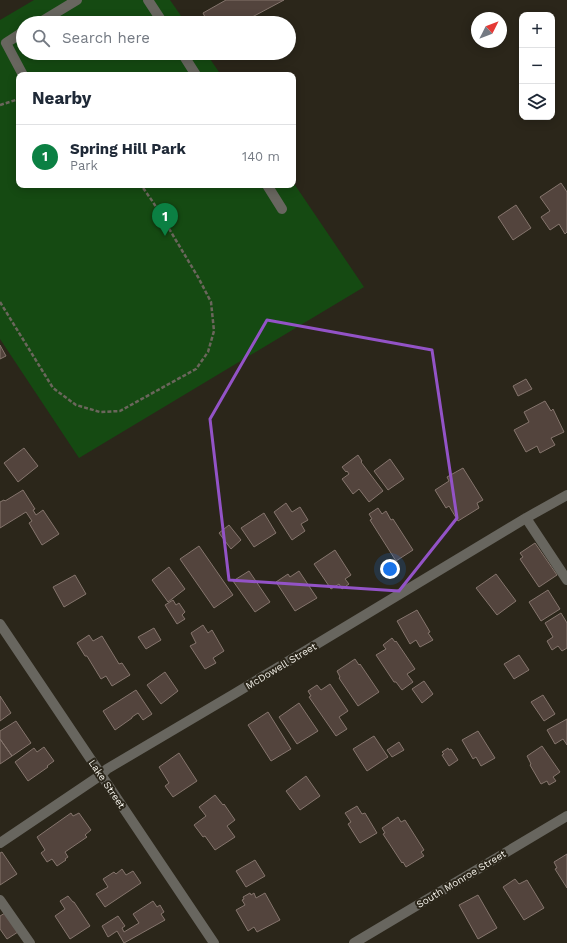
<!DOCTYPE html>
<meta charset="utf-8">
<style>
:root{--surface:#fff;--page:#f2f2f3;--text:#1f2937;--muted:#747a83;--line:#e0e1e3;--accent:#0b8043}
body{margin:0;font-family:"Work Sans",sans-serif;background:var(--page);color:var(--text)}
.controls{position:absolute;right:12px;top:12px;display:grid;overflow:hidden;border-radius:8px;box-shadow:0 2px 10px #0003}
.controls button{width:36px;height:36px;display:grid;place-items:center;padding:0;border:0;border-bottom:1px solid var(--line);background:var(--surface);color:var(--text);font:20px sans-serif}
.compass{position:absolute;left:471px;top:12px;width:36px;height:36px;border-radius:50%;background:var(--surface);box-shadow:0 2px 10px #0003;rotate:48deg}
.you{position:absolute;left:390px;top:569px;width:14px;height:14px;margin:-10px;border:3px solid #fff;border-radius:50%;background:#1a73e8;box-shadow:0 0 0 6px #1a73e833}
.badge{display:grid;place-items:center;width:26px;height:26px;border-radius:50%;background:var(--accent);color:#fff;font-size:13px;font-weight:700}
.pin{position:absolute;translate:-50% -33px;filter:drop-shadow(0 1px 2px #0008)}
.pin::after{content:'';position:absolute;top:21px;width:14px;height:12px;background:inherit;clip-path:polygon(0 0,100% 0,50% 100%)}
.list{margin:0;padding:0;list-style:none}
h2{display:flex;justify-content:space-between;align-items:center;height:52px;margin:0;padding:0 16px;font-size:17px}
h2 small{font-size:13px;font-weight:400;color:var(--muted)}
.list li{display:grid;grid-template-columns:26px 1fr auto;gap:12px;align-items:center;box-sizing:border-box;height:64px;padding:0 16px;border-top:1px solid var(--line)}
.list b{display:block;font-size:15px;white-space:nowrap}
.list p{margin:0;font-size:13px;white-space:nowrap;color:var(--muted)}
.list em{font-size:13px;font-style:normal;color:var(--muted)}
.icon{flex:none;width:22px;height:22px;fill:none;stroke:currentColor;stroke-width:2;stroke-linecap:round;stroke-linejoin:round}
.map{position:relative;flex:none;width:567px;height:943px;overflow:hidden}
.search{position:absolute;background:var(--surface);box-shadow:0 2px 10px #0003;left:16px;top:16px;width:280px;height:44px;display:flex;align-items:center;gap:10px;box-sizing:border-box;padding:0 14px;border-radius:22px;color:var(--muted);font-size:15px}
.panel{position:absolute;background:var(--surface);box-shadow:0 2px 10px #0003;left:16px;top:72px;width:280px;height:116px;border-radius:8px}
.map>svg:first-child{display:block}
.green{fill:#154a12}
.building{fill:#53443d;stroke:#85756d}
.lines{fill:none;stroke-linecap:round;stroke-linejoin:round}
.path{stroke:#6b665c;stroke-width:2.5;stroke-dasharray:4 2;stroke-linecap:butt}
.lane{stroke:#68665f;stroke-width:10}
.street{stroke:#68665f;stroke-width:10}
.marked{fill:none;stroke:#9353c7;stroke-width:3;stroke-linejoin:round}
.labels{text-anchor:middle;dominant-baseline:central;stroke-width:4;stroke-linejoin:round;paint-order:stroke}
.street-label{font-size:10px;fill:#f4f1e9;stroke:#2b261a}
</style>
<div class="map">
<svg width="567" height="943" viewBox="0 0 567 943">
<rect width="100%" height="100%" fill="#2b261a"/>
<path class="green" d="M34,0H170L186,23H23V53H206L221,75H19V185H293V182L364,287L79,458L0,339V20Z"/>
<path class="building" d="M226,0H284L241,23H208L203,13Z
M561,183L567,192V232L565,234L559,224L550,230L541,217L550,211L540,197Z
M516,205L531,228L513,240L498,217Z
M0,345L6,356L0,359Z
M526,379L532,389L518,396L513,386Z
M545,401L551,411L553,409L564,432L551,438L555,445L540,453L537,446L526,452L514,430L529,422L524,412Z
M24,448L38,466L18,482L4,463Z
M358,455L362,461L361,462L383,491L369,502L359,489L353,494L342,479L349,474L347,471L346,472L342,467Z
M390,459L404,479L388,490L374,471Z
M463,468L483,500L477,503L479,508L458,521L449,506L446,508L435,490L449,481L447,477Z
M23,490L35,509L33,510L36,515L43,510L59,534L42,545L29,523L32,521L26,512L0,528V502L4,500L5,501Z
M286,503L292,512L300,507L308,520L301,524L305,531L292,540L274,512Z
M378,508L382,514L386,511L391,520L393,519L413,550L396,561L370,520L372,519L369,514Z
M264,513L276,533L254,547L241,528Z
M229,525L241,540L231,549L219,533Z
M535,543L557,575L539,587L520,559L523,557L520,553Z
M199,546L233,595L214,608L180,559Z
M335,550L351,575L345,579L349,584L342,589L339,584L331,589L314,564Z
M169,567L185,589L168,602L152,580Z
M249,571L270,602L255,612L233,581Z
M299,571L317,598L295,611L276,582L288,574L290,577Z
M496,574L516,601L497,615L476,588Z
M75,575L86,594L64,607L53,587Z
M548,590L560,609L541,621L529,602Z
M173,600L176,605L179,603L185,612L182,615L185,619L177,624L165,605Z
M417,610L430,632L428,633L433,640L420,647L416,640L410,644L397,621Z
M561,613L567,623V648L562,651L558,646L552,650L547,641L553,637L545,623Z
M203,625L208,633L212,630L224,651L213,658L216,663L205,669L190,646L196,643L191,633Z
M154,628L161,640L146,649L138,637Z
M89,635L93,641L102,636L119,664L122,663L130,675L112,686L106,676L101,679L87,656H85L77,643Z
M392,638L395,642L396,641L415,669L407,674L413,682L402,690L396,682H394L376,655L386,649L383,645Z
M519,655L529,670L514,679L504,664Z
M355,659L359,665L360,664L379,692L358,706L339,678L340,677L337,671Z
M165,672L178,691L161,704L147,685Z
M424,681L433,694L422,703L412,689Z
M330,684L348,711L339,717L347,729L336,736L309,697L311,696L308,691L317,685L321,690Z
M136,690L152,714L143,720L138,713L132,717V718L115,730L103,711Z
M543,695L555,714L544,721L531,702Z
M0,696L11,713L0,721Z
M299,703L318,731L297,744L279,717Z
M268,712L291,749L271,761L248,725Z
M567,719V745L563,739L555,744L547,730Z
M16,721L31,743L12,756L0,739V731Z
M478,731L495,758L481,766L476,757L473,759L462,740Z
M374,736L388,757L367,771L353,749Z
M0,739L12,756L0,764Z
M399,742L404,750L392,757L387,750Z
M542,746L560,772L553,777L556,781L549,785L547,781L541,784L530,765L531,764L527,756Z
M44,747L54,761L47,766L48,767L28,781L15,762L34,748L37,752Z
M448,748L449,750L451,749L458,760L449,766L442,755L444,754L442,752Z
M179,753L197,781L173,797L165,786L169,783L159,767Z
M306,776L320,796L300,810L286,791Z
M215,795L223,805L224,804L235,820L227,826L235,837L215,850L205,836L203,837L194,825L206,816L199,807Z
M357,806L362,814L365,813L377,833L360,843L348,824L351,822L345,813Z
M71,813L73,816L79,813L91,830L85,835L87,837L65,852L68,857L65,859L66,860L57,866L52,859L47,862L41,853L45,850L37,837Z
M398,817L401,822L405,820L424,850L421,852L424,856L406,867L403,862L402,863L383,834L385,833L382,828Z
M2,852L17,874L0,885V853Z
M567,854V888L555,869L557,868L554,862Z
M255,860L265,876L246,887L236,871Z
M122,869L126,875L133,871L141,883L105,907L96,894L108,887L103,879L114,872L116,874Z
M515,879L519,884L527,880L544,908L524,920L503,887Z
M250,893L251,895L254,893L256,898L265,893L280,920L257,932L254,927L248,931L236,910L245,905L242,900L244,899L243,897Z
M478,895L497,928L478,939L459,905Z
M68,896L73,902H74L90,926L70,939L55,916L65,909L60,901Z
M153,901L157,907L160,905L164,912L161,914L165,920L124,943L117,931L108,937L102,926L118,916L125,926L122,928L124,932L139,923L133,914Z
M5,913L18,932L7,939L0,929V916Z"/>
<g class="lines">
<path class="path" d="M0,105L19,99
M0,302L53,388L76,405L100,412L120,411L196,369L208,352L214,331L211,302L198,277L153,202L141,185"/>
<path class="lane" d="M148,0L163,23
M39,23L77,0
M23,32L6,43L23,75
M182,53L196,75
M267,185L282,209
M0,900L30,943"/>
<path class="street" d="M526,518L567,580
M0,624L214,943
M0,843L101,775L107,769L234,694L526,518L567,495
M354,943L567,816"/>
</g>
<path class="marked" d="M267,320L432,350L457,518L399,591L229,580L210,419Z"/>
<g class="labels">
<g class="street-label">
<text transform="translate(281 666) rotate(-31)">McDowell Street</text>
<text transform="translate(107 784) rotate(56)">Lake Street</text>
<text transform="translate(461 879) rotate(-31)">South Monroe Street</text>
</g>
</g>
</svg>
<div class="controls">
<button>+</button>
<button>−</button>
<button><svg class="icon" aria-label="layers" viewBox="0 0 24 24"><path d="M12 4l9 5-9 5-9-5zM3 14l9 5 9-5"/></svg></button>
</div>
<svg class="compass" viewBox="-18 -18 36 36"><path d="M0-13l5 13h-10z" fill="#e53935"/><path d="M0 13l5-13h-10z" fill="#747a83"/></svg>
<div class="you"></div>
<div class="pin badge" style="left:165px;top:236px">1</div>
<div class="search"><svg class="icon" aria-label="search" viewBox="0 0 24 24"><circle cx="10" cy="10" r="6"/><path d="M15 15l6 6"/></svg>Search here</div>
<section class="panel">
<h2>Nearby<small></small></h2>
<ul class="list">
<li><span class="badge">1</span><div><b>Spring Hill Park</b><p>Park</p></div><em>140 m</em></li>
</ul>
</section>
</div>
